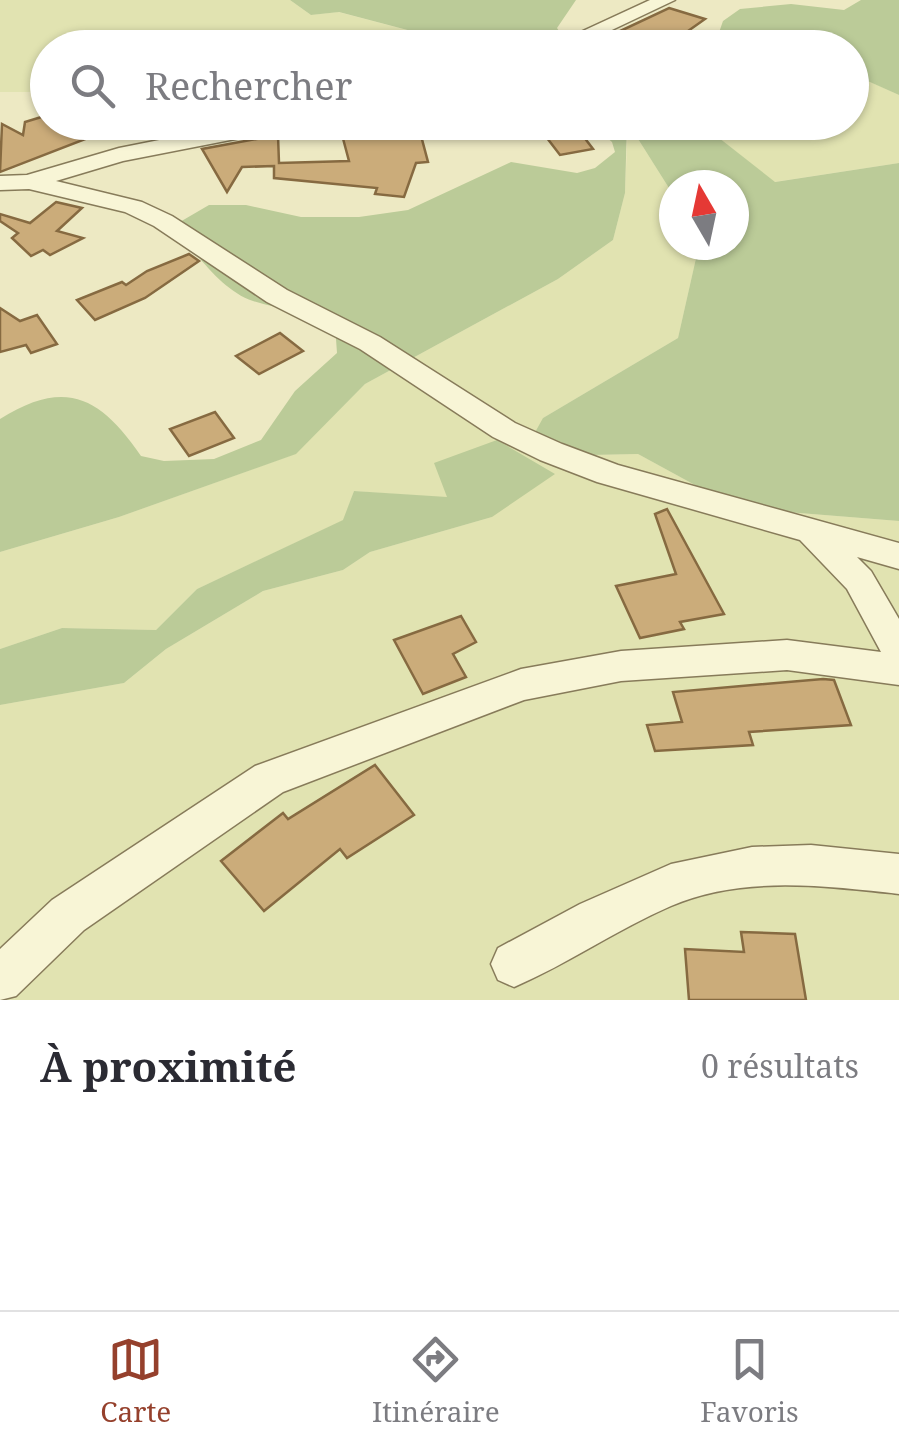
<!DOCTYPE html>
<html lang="fr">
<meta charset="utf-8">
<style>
:root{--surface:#fff;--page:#f2f2f3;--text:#2b2b33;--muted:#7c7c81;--line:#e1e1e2;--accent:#95402c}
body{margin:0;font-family:"Noto Serif",serif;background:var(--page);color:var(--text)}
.compass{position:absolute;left:659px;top:170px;width:90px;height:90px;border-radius:50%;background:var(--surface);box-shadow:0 2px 8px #0004;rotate:351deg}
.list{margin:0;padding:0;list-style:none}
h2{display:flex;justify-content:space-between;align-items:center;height:130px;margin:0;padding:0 40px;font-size:42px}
h2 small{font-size:32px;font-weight:400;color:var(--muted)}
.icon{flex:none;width:55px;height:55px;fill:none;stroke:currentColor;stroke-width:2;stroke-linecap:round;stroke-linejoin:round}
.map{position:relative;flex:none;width:899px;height:1000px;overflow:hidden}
.search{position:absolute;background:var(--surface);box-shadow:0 2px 8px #0004;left:30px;right:30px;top:30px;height:110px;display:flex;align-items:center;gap:25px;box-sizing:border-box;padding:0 35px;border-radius:55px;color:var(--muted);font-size:38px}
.sheet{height:310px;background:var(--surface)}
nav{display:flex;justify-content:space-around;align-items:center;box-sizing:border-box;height:140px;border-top:2px solid var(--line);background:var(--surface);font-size:28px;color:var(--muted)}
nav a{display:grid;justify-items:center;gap:5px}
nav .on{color:var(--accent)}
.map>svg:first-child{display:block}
.farmland{fill:#e1e3b1}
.green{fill:#bbcb98}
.building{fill:#cbac7a;stroke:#866a41;stroke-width:2.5}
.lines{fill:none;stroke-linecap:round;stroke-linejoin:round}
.minor-casing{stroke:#877b5a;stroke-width:3}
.minor{fill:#f8f5d6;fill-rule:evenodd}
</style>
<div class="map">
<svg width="899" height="1000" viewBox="0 0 899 1000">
<rect width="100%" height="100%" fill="#ede9c3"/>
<path class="farmland" d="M0,0H290L311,15L338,12L472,47L48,48L47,92H0Z
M853,74L899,95V163L774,182L700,123L852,122Z
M628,123L674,196V245H699L678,338L543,418L590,455L638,454L737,508L899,521V1000H0V705L124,683L166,649L263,591L343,570L370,552L492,517L448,498L354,491L344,520L197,589L156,630L62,628L0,649V552L119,517L295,454L365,384L558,279L613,240L625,193Z"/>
<path class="green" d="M290,0H576L557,28L570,48L472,47L339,12L311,15Z
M861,0H899V95L852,74V48L714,47L723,21L740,9L791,4L844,10Z
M589,123H627L625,193L613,240L558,279L365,384L296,454L119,517L0,552V419C66,378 100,397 141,456L164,461L214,459L261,440L295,391L337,353L335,325C309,311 281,310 253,301C220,290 195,251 173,226L209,205H246L301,217H359L408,210L511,162L577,173L595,168L615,152L612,142Z
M628,123H700L775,182L899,163V521L737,508L638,454L591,455L533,436L543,418L678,338L699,245H734V185H674V196Z
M497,440L555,474L492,517L370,552L343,570L263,591L166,649L124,683L0,705V649L62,628L156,630L197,589L343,520L354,491L447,497L434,463Z"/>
<path class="building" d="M669,8L705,19L664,48H584Z
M48,115V122L124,124L0,172L2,124L23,135L25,122Z
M405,126L408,134L420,132L428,162L416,163L404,197L375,194L377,188L274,178V166L242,167L227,192L202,149L278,135L279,163L349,161L341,131Z
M577,128L593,149L560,155L544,134Z
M56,202L82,208L57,231L83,238L50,255L43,250L31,256L12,238L18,233L0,221V214L30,223Z
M189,254L199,261L145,298L95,320L77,300L122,282L126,285L147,271Z
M0,308L20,321L37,315L57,344L31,353L26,345L0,352Z
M280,333L303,351L259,374L236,356Z
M215,412L234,438L189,456L170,429Z
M667,509L724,614L680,622L684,629L640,638L616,586L676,574L655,514Z
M461,616L476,642L453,654L466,677L423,694L394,640Z
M823,679L834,680L851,725L749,732L753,745L655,751L647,725L682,722L673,692Z
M375,765L414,815L347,858L340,849L264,911L221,861L283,813L288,819Z
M741,932L795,934L806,1000H689L685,949L744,952Z"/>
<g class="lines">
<defs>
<path id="minor" d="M650,0H675L574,48H546Z
M250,122H298L287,129L123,161L56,181L142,202L172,216L287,290L380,337L515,423L562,444L618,465L899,543V569L857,557L871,571L899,619V685L787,670L621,681L524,700L283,792L84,930L16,996L0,1000V949L52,900L255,766L521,669L621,651L787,640L881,652L847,589L800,540L597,482L540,460L493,437L360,349L267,302L154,226L125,212L29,189L0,190V176L27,175L119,148Z
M811,845L899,854V894C825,886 742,875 671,906C617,929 568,964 514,987L498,980L491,964L498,948L580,904L671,864L752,847Z"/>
</defs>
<use href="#minor" class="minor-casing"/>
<use href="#minor" class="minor"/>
</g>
</svg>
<svg class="compass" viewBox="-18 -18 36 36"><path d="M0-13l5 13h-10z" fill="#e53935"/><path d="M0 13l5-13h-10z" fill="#7c7c81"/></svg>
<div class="search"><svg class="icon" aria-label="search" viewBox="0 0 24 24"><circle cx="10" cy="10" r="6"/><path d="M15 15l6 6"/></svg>Rechercher</div>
</div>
<section class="sheet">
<h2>À proximité<small>0 résultats</small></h2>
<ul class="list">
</ul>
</section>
<nav>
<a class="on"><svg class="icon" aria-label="map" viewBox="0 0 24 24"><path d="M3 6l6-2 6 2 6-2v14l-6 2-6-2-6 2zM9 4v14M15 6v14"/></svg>Carte</a>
<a><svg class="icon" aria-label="directions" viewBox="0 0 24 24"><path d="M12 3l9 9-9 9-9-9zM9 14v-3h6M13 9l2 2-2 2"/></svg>Itinéraire</a>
<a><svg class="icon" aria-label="saved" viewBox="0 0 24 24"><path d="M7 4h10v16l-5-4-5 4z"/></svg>Favoris</a>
</nav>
